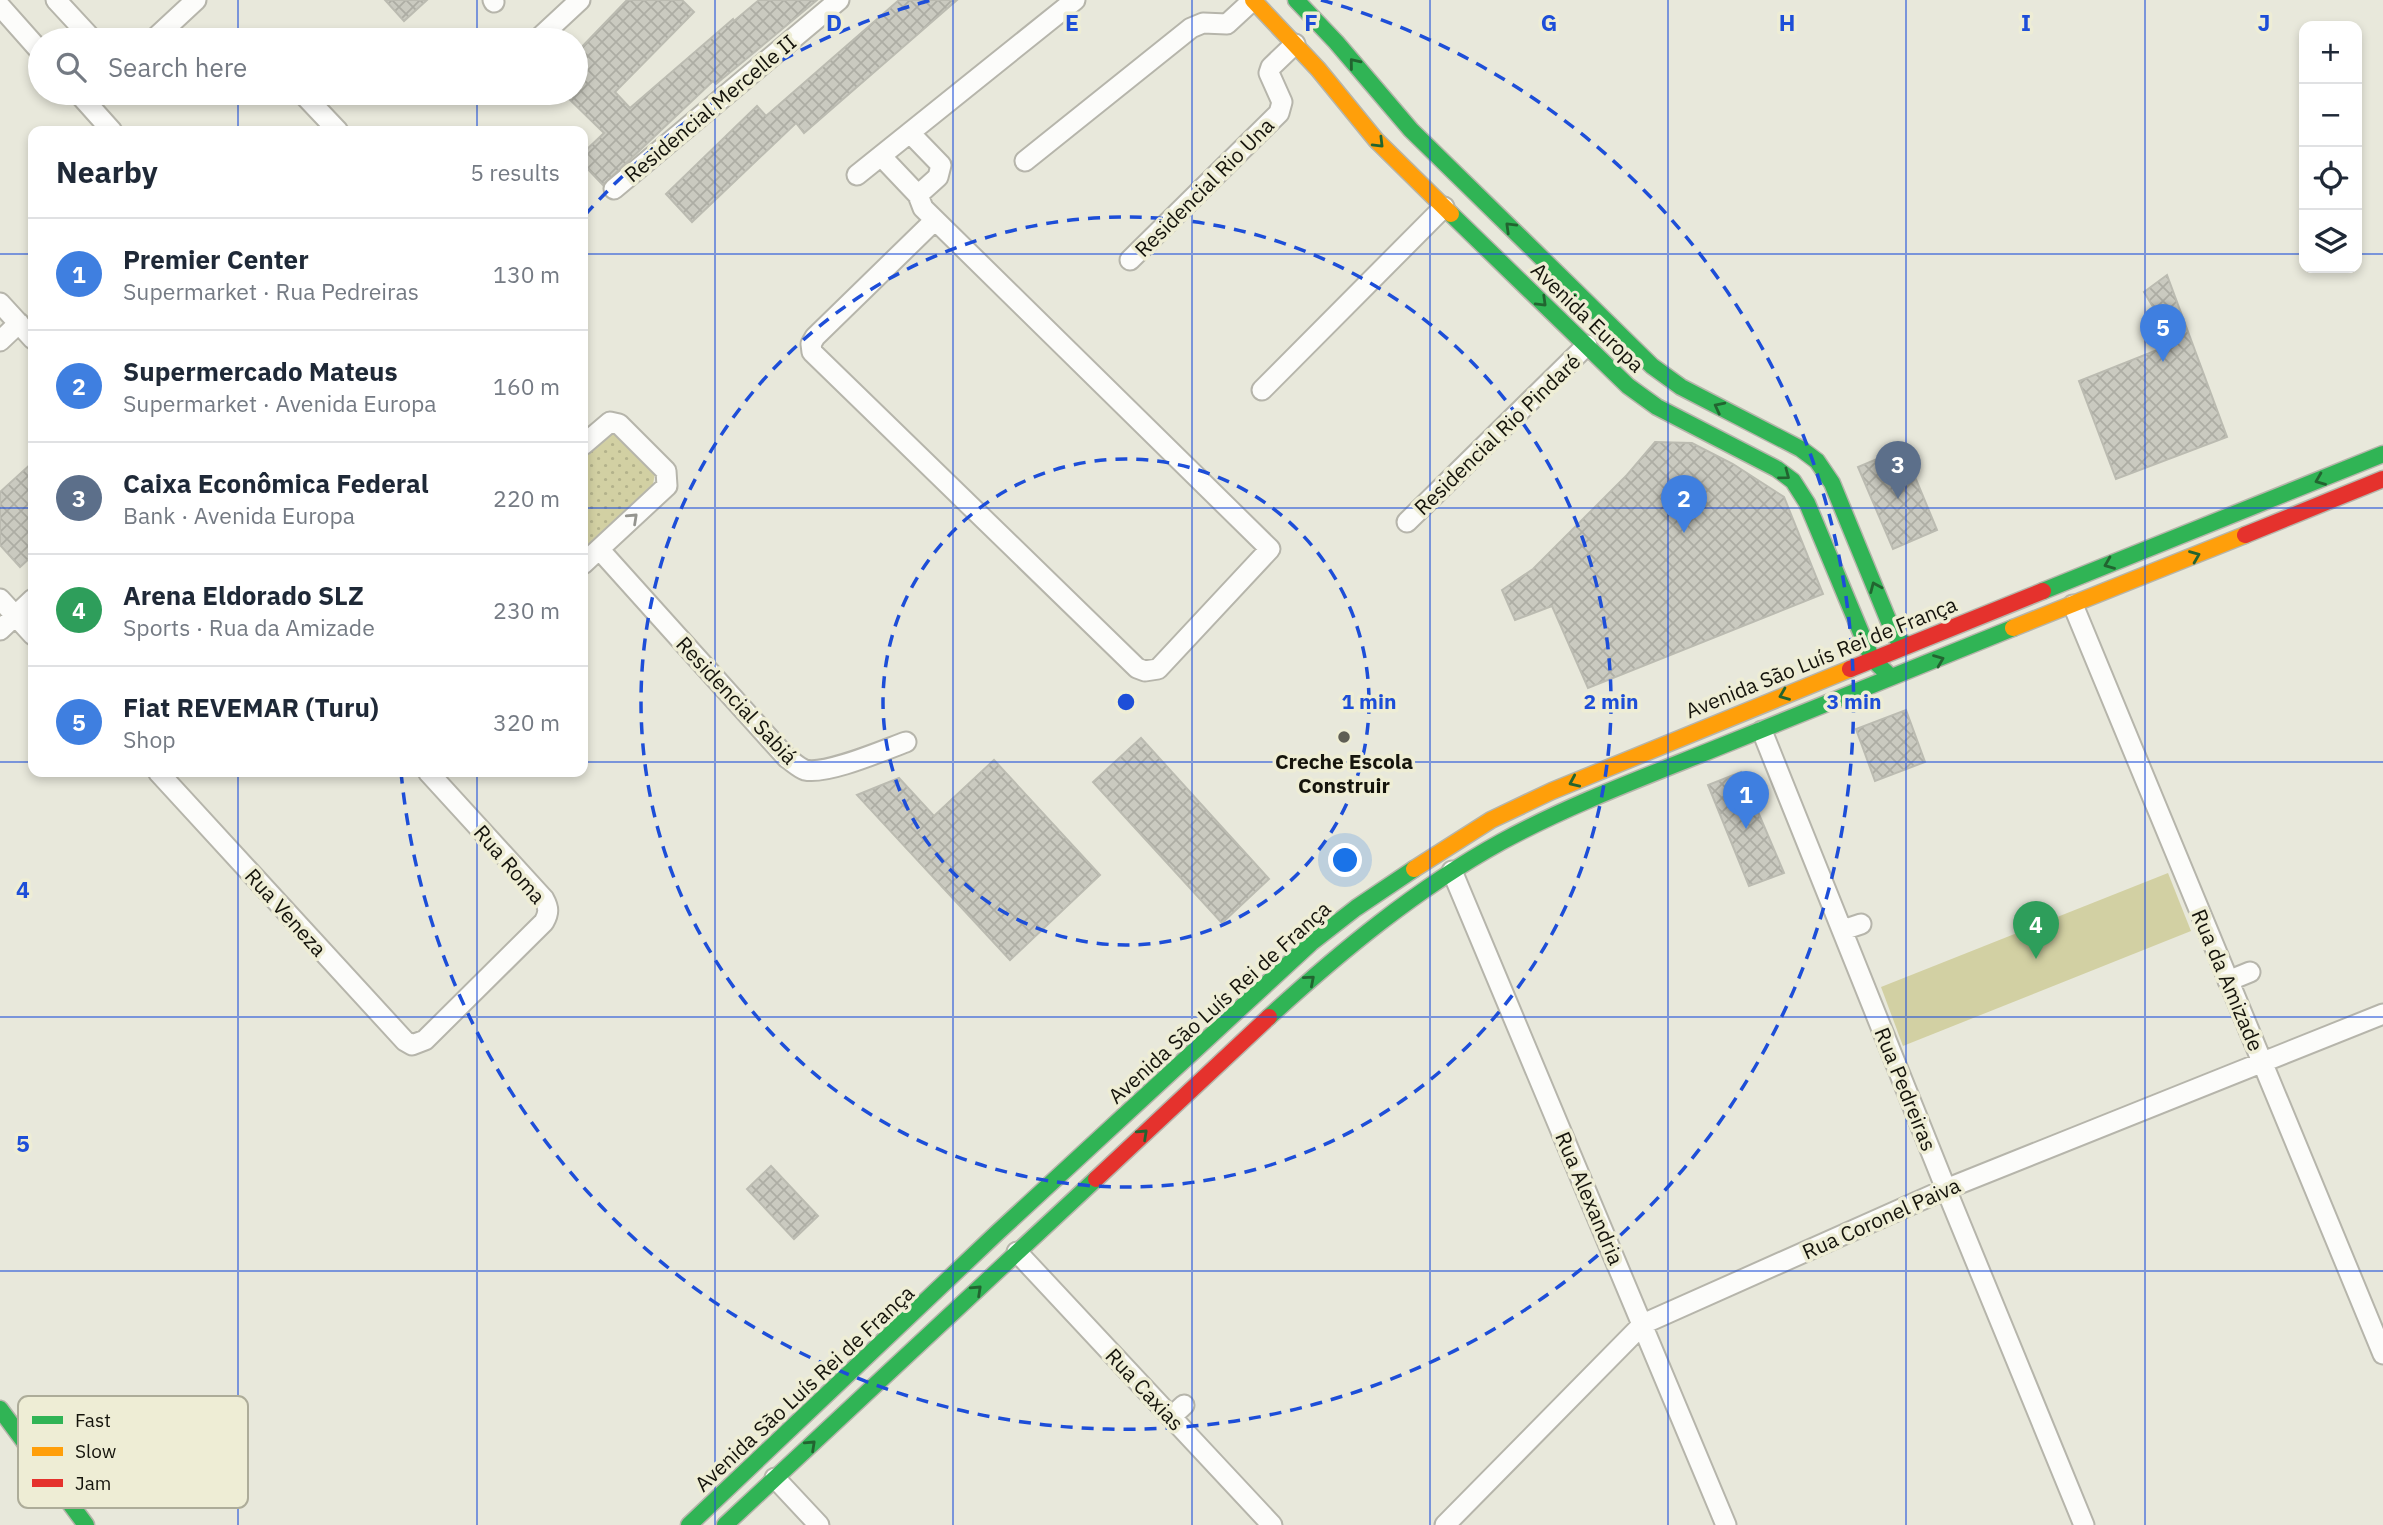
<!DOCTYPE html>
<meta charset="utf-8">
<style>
:root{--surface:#fff;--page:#f6f6f7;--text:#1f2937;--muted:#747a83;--line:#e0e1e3;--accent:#7c3aed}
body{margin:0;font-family:"IBM Plex Sans",sans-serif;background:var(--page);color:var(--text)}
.controls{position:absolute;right:21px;top:21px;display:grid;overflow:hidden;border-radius:14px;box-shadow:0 4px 10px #0003}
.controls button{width:63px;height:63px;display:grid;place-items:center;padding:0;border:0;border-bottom:2px solid var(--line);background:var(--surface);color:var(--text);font:35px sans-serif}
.you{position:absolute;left:1346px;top:861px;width:24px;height:24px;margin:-18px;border:5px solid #fff;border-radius:50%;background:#1a73e8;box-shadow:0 0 0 10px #1a73e833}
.badge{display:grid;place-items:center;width:46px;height:46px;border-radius:50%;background:var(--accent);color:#fff;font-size:23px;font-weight:700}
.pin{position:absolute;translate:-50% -58px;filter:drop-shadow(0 2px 4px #0008)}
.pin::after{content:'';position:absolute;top:37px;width:24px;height:21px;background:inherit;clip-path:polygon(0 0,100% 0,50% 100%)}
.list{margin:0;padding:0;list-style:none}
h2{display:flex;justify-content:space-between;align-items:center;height:91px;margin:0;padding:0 28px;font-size:30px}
h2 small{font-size:23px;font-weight:400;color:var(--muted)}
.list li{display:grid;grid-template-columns:46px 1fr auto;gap:21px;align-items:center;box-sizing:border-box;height:112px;padding:0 28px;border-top:2px solid var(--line)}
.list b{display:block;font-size:26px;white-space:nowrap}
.list p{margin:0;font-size:23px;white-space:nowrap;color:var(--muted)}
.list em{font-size:23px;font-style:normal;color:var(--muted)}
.icon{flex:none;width:38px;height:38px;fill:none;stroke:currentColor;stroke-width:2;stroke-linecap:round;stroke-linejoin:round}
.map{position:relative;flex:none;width:2383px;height:1525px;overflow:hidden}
.search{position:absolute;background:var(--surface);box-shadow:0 4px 10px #0003;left:28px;top:28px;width:560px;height:77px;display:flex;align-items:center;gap:18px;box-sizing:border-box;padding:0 24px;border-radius:38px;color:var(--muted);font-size:26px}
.panel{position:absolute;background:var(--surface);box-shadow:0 4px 10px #0003;left:28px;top:126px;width:560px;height:651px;border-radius:14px}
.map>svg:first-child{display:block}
.green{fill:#d2d0a3}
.park{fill:url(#park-dots)}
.building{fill:url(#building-cross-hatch);stroke:#bbbbb1;stroke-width:2}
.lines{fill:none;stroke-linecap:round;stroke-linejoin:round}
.street-casing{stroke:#b6b5ab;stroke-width:23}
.fast-casing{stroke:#b6b5ab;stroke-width:19}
.slow-casing{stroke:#b6b5ab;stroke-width:19}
.jam-casing{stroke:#b6b5ab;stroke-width:19}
.street{stroke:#fcfcfa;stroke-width:19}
.fast{stroke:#30b455;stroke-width:16}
.slow{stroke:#ff9f0a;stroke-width:16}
.jam{stroke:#e5322d;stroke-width:16}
.oneway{stroke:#226430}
.oneway2{stroke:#94948f}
.grid{fill:none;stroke:#1d4ed8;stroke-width:2;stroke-opacity:0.55}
.ring{fill:none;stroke:#1d4ed8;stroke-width:3.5;stroke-dasharray:12 9}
.poi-dot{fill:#5f5e54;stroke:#eeedd5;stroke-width:2.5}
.labels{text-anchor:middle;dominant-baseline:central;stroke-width:7;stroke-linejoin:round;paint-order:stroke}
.street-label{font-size:21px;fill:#15140c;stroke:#eeedd5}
.poi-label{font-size:21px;font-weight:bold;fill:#15140c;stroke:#eeedd5}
.key{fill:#eeedd5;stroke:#adac99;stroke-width:2}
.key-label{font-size:19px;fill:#15140c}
.grid-label{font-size:23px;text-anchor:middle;font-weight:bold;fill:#1d4ed8;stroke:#eeedd5;stroke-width:7;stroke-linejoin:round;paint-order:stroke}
.centre{fill:#1d4ed8;stroke:#eeedd5;stroke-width:3.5}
.ring-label{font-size:21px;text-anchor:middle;font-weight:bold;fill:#1d4ed8;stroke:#eeedd5;stroke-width:7;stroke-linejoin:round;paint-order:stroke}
</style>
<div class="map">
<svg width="2383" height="1525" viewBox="0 0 2383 1525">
<defs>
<pattern id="park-dots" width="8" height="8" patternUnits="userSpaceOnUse" patternTransform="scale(1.75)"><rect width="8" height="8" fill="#d2d0a3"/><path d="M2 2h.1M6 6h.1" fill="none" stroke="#b3b28b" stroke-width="1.8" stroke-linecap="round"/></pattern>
<pattern id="building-cross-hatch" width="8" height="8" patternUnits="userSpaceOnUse" patternTransform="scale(1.75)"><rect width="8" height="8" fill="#cacac0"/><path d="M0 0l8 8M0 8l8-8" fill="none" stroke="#adada4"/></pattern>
</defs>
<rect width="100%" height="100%" fill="#e8e8db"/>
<path class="green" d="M2168,873L2191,931L1903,1046L1881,987Z"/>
<path class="park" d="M613,431L655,474L653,484L583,549V455L607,432Z"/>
<path class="building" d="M385,0H427L404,21Z
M627,0H682L694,12L615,92L630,108L733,19L734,21L759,0H817L716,84L713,81L603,185L583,164V153L604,133L563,93H576V53Z
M899,0H957L804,133L796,123L692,222L666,194L757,106L766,116Z
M2167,275L2227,437L2116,479L2079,381L2175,343L2144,292Z
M1655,442L1692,443L1733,464L1784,497L1823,594L1588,688L1552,606L1515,620L1502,590L1533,569L1627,475Z
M1903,448L1937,530L1893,549L1858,467Z
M33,462V555L20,567L0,545V492Z
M1906,710L1925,762L1875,781L1856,729Z
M1141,738L1269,879L1222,923L1093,782Z
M994,760L1100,875L1010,960L857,795L899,778L934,816Z
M1741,772L1784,873L1749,886L1708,785Z
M771,1166L818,1216L794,1239L747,1189Z"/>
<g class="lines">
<defs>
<path id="street" d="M56,0L93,40
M493,0L494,2
M0,6L40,51
M153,40L196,0
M537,40L580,0
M78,93L112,131
M302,93L338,131
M910,133L941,165L938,177L918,195L923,208L1270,549L1158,669L1145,671L1137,668L812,352L811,344L815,337L935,220
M881,156L918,195
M1025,161L1191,28L1203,23L1227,24L1253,0
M857,175L1075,0
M614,189L839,0
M1130,260L1279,113L1282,102L1269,73L1271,67L1295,44
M0,303L33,339
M0,341L19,323
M1262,390L1444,207
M583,445L610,422L619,424L666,471L667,486L583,564
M1407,522L1587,345
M599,549L787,758C793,762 799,768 805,770C827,775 884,750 906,742
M0,599L33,635
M2073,605L2383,1354
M0,630L33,599
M1762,731L1946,1189L2084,1525
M158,772L405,1041L412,1045L425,1040L544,922C549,913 549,908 544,899L428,772
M1452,871L1726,1525
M1843,930L1861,924
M2228,981L2250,972
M1017,1252L1272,1525
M1171,1417L1184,1405
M775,1478L819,1525
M1445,1525L1643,1324L1946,1189L2383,1014"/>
<path id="fast" d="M1296,0L1336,42L1411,130L1652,366L1681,387L1801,449L1817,461L1832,483L1894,634L1898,640L1908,645
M1451,214L1628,386L1657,407L1777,469L1793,481L1807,503L1872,659L1888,674
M2043,591L2383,454
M1269,1017C1340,952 1416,889 1501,842C1567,806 1639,779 1709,751C1811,710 1912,669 2013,628
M0,1409L86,1525
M689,1525L998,1232L1311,943L1356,908L1414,869
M725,1525L1096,1179"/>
<path id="slow" d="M1253,0L1318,69L1376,140L1451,214
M2013,628L2245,535
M1414,869L1491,820L1552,791L1850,669"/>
<path id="jam" d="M2245,535L2383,479
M1850,669L2043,591
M1096,1179L1269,1017"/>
</defs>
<use href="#street" class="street-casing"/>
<use href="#fast" class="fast-casing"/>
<use href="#slow" class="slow-casing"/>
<use href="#jam" class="jam-casing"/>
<use href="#street" class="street"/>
<use href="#fast" class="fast"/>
<use href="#slow" class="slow"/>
<use href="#jam" class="jam"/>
</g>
<defs><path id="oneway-chevron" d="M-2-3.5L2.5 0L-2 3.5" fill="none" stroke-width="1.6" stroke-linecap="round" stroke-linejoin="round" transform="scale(1.75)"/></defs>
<g class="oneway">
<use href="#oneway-chevron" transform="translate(1354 63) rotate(-129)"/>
<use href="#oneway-chevron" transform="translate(1379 143) rotate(45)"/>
<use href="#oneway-chevron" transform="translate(1510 227) rotate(-136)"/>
<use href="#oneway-chevron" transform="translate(1542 302) rotate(44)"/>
<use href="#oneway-chevron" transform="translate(1719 407) rotate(-153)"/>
<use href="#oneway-chevron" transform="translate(1785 475) rotate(37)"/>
<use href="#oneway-chevron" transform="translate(2320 480) rotate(158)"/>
<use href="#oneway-chevron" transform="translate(2195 556) rotate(-22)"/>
<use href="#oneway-chevron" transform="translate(2109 564) rotate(158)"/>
<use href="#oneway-chevron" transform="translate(1875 587) rotate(-113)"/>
<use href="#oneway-chevron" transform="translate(1939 660) rotate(-22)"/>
<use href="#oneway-chevron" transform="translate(1784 695) rotate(158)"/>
<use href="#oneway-chevron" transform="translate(1574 782) rotate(156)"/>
<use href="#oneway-chevron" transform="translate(1310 980) rotate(-41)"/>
<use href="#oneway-chevron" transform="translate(1143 1134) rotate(-43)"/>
<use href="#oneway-chevron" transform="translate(977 1290) rotate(-43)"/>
<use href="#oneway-chevron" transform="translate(811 1445) rotate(-43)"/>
</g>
<use class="oneway2" href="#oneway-chevron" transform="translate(633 518) rotate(-43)"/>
<path class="grid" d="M238,0V40M477,0V40M715,0V1525M953,0V1525M1192,0V1525M1430,0V1525M1668,0V1525M1906,0V1525M2145,0V1525M238,93V131M477,93V131M0,254H33M583,254H2304M2357,254H2383M0,508H33M583,508H2383M0,762H33M583,762H2383M238,772V1525M477,772V1525M0,1017H2383M0,1271H2383"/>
<g class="ring">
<circle cx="1126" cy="702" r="243"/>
<circle cx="1126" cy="702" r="485"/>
<path d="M585 215A728 728 0 0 1 931 0M1321 0A728 728 0 1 1 401 772"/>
</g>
<circle class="poi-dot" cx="1344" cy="737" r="7"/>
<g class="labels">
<g class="street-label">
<text transform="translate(710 108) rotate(-40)">Residencial Mercelle II</text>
<text transform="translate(1204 187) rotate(-45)">Residencial Rio Una</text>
<text transform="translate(1588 317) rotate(44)">Avenida Europa</text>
<text transform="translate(1497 434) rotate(-44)">Residencial Rio Pindaré</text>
<text transform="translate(1821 657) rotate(-22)">Avenida São Luís Rei de França</text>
<text transform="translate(737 700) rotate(47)">Residencial Sabiá</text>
<text transform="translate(510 864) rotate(49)">Rua Roma</text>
<text transform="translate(286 912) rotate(48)">Rua Veneza</text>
<text transform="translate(2228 980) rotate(67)">Rua da Amizade</text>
<text transform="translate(1219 1002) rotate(-42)">Avenida São Luís Rei de França</text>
<text transform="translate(1906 1089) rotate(68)">Rua Pedreiras</text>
<text transform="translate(1590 1198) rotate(67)">Rua Alexandria</text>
<text transform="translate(1881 1218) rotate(-24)">Rua Coronel Paiva</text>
<text transform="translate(804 1388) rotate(-43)">Avenida São Luís Rei de França</text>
<text transform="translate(1145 1389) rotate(47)">Rua Caxias</text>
</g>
<g class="poi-label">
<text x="1344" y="761">Creche Escola<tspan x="1344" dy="24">Construir</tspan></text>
</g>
</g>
<rect x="18" y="1396" width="230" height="112" rx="10" class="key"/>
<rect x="32" y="1416" width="31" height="8" fill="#30b455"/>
<rect x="32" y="1447" width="31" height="9" fill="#ff9f0a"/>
<rect x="32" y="1479" width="31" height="8" fill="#e5322d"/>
<g class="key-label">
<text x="75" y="1427">Fast</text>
<text x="75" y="1458">Slow</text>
<text x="75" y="1490">Jam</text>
</g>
<g class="grid-label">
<text x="834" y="31">D</text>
<text x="1072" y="31">E</text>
<text x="1311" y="31">F</text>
<text x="1549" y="31">G</text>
<text x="1787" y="31">H</text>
<text x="2026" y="31">I</text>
<text x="2264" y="31">J</text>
<text x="23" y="898">4</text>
<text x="23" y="1152">5</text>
</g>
<circle cx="1126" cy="702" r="10" class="centre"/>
<g class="ring-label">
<text x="1369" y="709">1 min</text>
<text x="1611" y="709">2 min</text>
<text x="1854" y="709">3 min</text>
</g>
</svg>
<div class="controls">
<button>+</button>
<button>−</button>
<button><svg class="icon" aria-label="locate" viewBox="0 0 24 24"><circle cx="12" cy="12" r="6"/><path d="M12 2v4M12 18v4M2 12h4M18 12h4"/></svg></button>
<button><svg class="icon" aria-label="layers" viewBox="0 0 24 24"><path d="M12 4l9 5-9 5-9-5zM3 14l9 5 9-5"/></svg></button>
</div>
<div class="you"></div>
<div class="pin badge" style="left:1746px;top:829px;background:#3f7fe0">1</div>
<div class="pin badge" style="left:1684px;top:533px;background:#3f7fe0">2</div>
<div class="pin badge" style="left:1898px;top:499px;background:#5c6f8a">3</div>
<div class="pin badge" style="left:2036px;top:959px;background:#2e9e5b">4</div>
<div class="pin badge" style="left:2163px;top:362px;background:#3f7fe0">5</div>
<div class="search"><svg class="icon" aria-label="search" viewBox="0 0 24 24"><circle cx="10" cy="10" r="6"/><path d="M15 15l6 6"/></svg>Search here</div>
<section class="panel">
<h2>Nearby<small>5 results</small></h2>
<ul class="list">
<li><span class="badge" style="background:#3f7fe0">1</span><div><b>Premier Center</b><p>Supermarket · Rua Pedreiras</p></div><em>130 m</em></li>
<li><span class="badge" style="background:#3f7fe0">2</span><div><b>Supermercado Mateus</b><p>Supermarket · Avenida Europa</p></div><em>160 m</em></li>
<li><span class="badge" style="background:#5c6f8a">3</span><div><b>Caixa Econômica Federal</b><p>Bank · Avenida Europa</p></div><em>220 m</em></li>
<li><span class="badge" style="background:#2e9e5b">4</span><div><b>Arena Eldorado SLZ</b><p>Sports · Rua da Amizade</p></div><em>230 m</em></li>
<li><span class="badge" style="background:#3f7fe0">5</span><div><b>Fiat REVEMAR (Turu)</b><p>Shop</p></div><em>320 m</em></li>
</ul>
</section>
</div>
